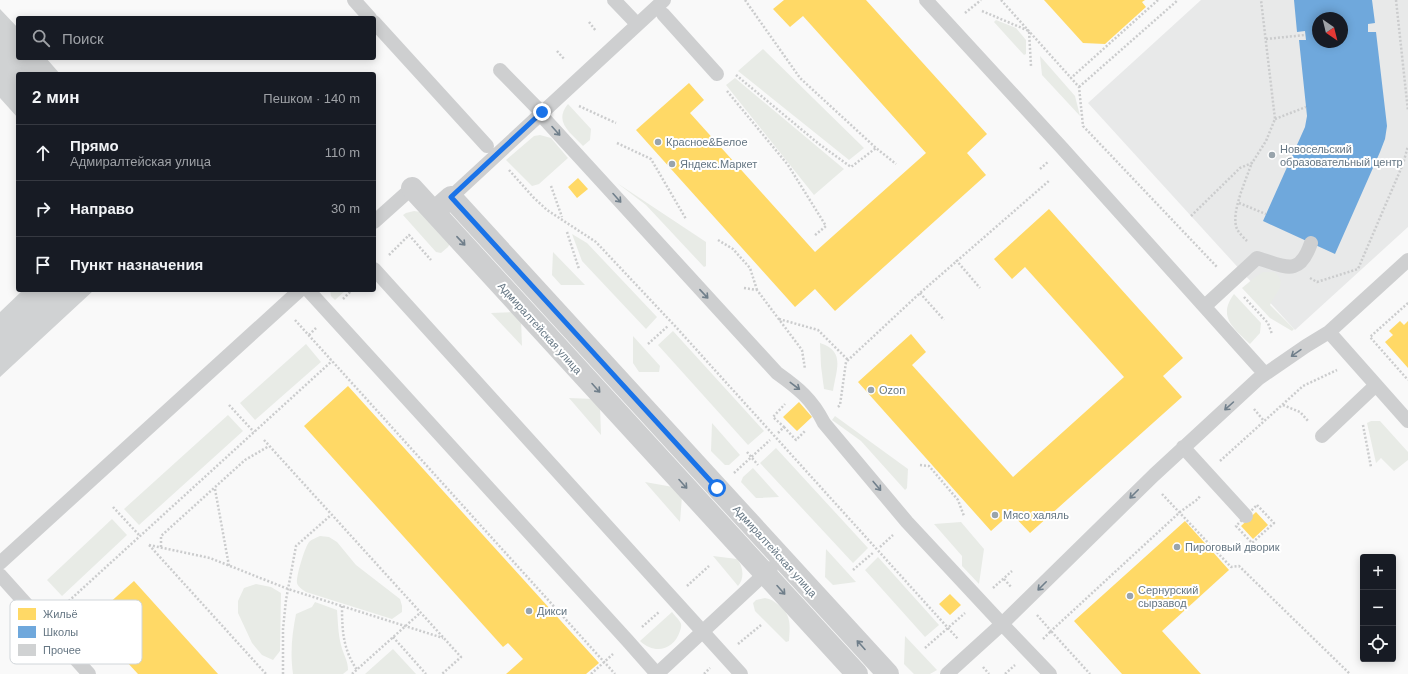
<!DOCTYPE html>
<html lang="ru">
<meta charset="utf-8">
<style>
:root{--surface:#171b24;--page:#20242c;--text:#f1f3f6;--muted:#9ea1a6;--line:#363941}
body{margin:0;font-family:Arial,sans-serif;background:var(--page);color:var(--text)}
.controls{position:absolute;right:12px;bottom:12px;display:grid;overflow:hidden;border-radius:4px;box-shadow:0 2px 10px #0003}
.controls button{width:36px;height:36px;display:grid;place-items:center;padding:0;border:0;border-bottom:1px solid var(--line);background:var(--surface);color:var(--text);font:20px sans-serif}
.compass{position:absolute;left:1312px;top:12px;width:36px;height:36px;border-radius:50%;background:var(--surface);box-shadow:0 2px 10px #0003;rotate:145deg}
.stop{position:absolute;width:12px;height:12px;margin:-9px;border:3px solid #1a73e8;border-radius:50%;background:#fff}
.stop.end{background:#1a73e8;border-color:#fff;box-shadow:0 1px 4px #0008}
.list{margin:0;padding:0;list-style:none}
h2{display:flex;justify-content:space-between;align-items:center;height:52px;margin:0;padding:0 16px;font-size:17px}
h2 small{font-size:13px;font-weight:400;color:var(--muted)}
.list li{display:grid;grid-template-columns:26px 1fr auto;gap:12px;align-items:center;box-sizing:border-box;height:56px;padding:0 16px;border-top:1px solid var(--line)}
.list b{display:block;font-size:15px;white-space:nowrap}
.list p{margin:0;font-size:13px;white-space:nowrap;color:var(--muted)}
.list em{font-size:13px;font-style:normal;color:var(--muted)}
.icon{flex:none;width:22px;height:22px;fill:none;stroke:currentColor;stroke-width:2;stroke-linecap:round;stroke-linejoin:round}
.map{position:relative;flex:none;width:1408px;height:674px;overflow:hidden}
.search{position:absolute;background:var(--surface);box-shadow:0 2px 10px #0003;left:16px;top:16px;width:360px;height:44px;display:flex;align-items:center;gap:10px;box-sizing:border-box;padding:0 14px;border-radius:4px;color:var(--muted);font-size:15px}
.panel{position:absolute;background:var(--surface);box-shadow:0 2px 10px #0003;left:16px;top:72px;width:360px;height:220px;border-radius:4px}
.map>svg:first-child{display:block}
.built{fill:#e8e9e9;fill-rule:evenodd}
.green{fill:#e8ebe6}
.homes{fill:#ffd966}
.schools{fill:#6fa8dc;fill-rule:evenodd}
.building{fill:#d0d2d3}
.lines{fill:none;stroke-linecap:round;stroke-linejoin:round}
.path{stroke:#cbcccd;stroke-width:2.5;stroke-dasharray:2 2;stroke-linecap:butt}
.service{stroke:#cecfd0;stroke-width:14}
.minor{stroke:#cecfd0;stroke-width:22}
.oneway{stroke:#707f8b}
.route{stroke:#1a73e8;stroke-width:5}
.poi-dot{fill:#99a4ac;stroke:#fff;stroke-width:1.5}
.labels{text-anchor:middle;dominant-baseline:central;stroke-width:4;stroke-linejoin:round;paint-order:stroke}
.poi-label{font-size:11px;fill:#657683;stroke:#fff;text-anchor:start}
.street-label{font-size:11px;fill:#657683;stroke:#fff}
.key{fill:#fff;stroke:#d1d6da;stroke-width:1}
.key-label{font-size:11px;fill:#657683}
</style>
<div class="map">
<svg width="1408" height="674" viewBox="0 0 1408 674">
<rect width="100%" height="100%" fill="#f9f9f9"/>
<path class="built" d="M1201,0H1408V227L1295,330L1088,103ZM1318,18H1342V42H1318Z"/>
<path class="green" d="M996,20L1016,28L1026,40V54L1024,55L994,22Z
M763,49L864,148L849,160L738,71Z
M1040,56L1075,96L1080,116L1042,75Z
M735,78L844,169L814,195L726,85Z
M568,104L591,129L590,140L583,146C571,133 553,122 568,104Z
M540,135L551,138L568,158L539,184L532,186L506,160L534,136Z
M617,183L706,242V266L704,267L646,205Z
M414,211L421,212L451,242L448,247L441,253L436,252L403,215L406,213Z
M572,234L587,243L657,317L646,329L582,261Z
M553,252L585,285H561L552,275Z
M1263,272H1274C1289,283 1275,293 1270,305L1294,329L1292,331L1270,318L1242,288L1254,278Z
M330,290H346L335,300L331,296Z
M1234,294L1261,323L1260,333L1250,344C1234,328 1217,317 1234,294Z
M513,312L521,319L522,346L491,313Z
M673,331L764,431L748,445L658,345Z
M633,336L660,366L659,372H639L633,363Z
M820,343C846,351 836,370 833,391L824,389L821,366Z
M306,344L321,362L255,420L240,403Z
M569,398L594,399L600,406L601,435Z
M228,415L243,431L139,525L124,509Z
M835,416L908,469L907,488L905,490L861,441L832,420Z
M1371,421H1380L1408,452V460L1394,471L1381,458L1376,463L1367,423Z
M712,423L740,455L729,465H725L711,451Z
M776,448L868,548L853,563L760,463Z
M753,468L779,497L756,498L741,482L743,477Z
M645,482L673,487L682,496L680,522Z
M112,519L127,535L62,596L47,580Z
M961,522L984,549L979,584L962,566V556L934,524Z
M320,536L329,537L337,542L356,565L400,599L402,606V612L392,619L306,592C302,589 298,587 297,583C296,576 305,547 309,542C312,539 316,538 320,536Z
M826,549L856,582L833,585L825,577Z
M713,556L737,559C743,566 745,578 738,586Z
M878,557L939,625L925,637L865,570Z
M256,584L271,587L281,593L280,651L273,660L262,655L252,643L238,613V601L244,588Z
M765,598C770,599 772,600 776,603C792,614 790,624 789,641L786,642L755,611L753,603L756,600Z
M315,602L337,610C338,622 338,633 341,645C343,654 348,660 348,670L343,674H293C290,653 292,634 296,614L312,607Z
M672,612C674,615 678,618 680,622C682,624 681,628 680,631C674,650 655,655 640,641Z
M905,636L937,670L930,674H914L904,664Z
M393,649L416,674H365Z"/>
<path class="homes" d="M784,0H866L987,134L967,153L986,175L835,311L815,289L795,307L636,130L689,83L704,100L690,113L815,252L926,153L803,16L790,27L773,9Z
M1044,0H1145L1142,2L1146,7L1105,44L1083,43Z
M578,178L588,189L577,198L568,187Z
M1049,209L1183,358L1163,376L1182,397L1030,533L1011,513L991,531L858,382L911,334L926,352L912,365L1013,477L1124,377L1025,267L1012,279L994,259Z
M1400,321L1404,325L1408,321V368L1385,342L1393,335L1389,331Z
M348,386L599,663L586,674H506L523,659L508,643L503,647L304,426Z
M799,402L812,417L797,431L783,417Z
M1256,512L1268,525L1253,539L1241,526Z
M1185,521L1229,570L1162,631L1201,674H1122L1074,621Z
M134,581L218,674H138L89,621Z
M950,594L961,605L950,615L939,604Z"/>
<path class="schools" d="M1294,0H1372L1375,23L1368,24V32H1376L1387,126L1385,139L1380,152L1335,254L1263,221L1305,127L1307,116L1299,40H1306L1305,31L1297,32ZM1318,18H1342V42H1318Z"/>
<path class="building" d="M0,9L18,28V58H46L60,74H18V118L0,98Z
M23,290H94L0,377V312Z"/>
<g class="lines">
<path class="path" d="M745,0L800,78L876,148L896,164
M1001,0L1071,78
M1158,0L1071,78L1079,87L1083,126L1217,267
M1396,0L1408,111
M982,11L1029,31L1031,66
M965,13L981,0
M589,22L596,31
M1266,39L1305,35
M557,51L565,60
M736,75L819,144L851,167L876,148
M1079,87L1178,0
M727,91L788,165L826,226L814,236
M579,106L616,123
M1275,119L1306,107
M617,143L651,159L686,219
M1040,169L1049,161
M509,170L533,197L547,210L596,242L675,326L958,639
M551,186L562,217
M1239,203L1266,214
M1191,216L1240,168L1252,163L1266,141L1275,119L1261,0
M567,232L579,269
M718,240L733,249L750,268L757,290
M1247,241C1244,238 1239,233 1237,229C1230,213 1247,178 1252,162
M389,255L409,235L431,260
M956,260L980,288
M1310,278L1317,282L1358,269L1403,164L1408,146
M744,288L757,290L802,350L805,369
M920,293L944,320
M1244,297L1268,323L1272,334
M343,299L352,290
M1408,303L1370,337L1408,380
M779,319L818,330L848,360
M295,320L615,674
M309,335L316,328
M648,344L668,326
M229,405L254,432
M1283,405L1300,412L1309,422
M838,407L840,405L846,362L920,293L1050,180
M1254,409L1264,421
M1363,425L1371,467
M784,427L796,440L806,430
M778,433L784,427L773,417L785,404
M264,440L461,657L442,674
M747,452L758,465
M1220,461L1303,386L1337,370
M920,465L929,466L958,500L964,516
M734,473L770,440
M215,489L229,566
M1162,494L1231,567L1239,566L1350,674
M1257,505L1274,523L1252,543L1236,526Z
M113,507L140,536
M149,545L210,558L288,589L443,638
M149,545L266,674
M161,547V536L245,460L269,446
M880,547L893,535
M853,570L874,552
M1004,579L1012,588
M687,586L709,566
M993,588L1012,571
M57,606L60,609L332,361
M342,606C342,631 343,649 357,670
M1037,615L1051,631L1180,512L1198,499L1200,496
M642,627L659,612
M393,637L426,674
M1043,639L1051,631L1090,674
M738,644L761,625
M925,648L965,613
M983,667L989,674
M283,674V629L286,600L296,546L331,515
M352,674L420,613
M591,674L613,654
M704,674L710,668
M1005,674L1015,665"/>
<path class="service" d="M354,0L370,18
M614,0L637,24
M926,0L1062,148L1265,374
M663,14L717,74
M374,22L487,146
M500,70L542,113
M540,114L777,373C798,388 812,399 824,423L907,522L1002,624L947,674
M451,197L664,0
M374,222L412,188
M374,269L741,674
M308,290L627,640L657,674
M1205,306L1257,258C1285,266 1299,278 1311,243
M1329,332L1408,421
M1322,436L1376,385
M1183,447L1246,516
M0,563L300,290
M0,575L89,674
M657,674L771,568
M1050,674L1002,624L1154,475L1258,379L1306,346L1329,332L1408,260"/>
<path class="minor" d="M412,188L857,674
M434,212L451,197L888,674"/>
</g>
<defs><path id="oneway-shaft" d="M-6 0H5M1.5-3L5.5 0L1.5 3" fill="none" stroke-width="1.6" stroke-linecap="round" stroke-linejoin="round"/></defs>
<g class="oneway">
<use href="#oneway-shaft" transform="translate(556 131) rotate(48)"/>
<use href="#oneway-shaft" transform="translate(617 198) rotate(48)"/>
<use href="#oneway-shaft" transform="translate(461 241) rotate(47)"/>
<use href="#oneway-shaft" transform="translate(704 294) rotate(47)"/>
<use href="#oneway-shaft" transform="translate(1296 353) rotate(145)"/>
<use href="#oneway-shaft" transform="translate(795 386) rotate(37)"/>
<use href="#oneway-shaft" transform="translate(596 388) rotate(48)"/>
<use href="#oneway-shaft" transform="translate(1229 406) rotate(138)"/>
<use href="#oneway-shaft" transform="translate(683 484) rotate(48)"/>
<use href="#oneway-shaft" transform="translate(877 486) rotate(50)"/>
<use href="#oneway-shaft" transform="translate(1134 494) rotate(135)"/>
<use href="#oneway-shaft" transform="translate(1042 586) rotate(135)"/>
<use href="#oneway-shaft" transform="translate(781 590) rotate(48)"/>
<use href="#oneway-shaft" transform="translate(861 645) rotate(-132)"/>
</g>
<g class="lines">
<path class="route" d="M542,112L451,197L717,488"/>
</g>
<g class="poi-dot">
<circle cx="658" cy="142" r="4"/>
<circle cx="1272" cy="155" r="4"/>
<circle cx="672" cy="164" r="4"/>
<circle cx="871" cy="390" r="4"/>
<circle cx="995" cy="515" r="4"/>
<circle cx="1177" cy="547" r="4"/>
<circle cx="1130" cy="596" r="4"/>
<circle cx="529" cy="611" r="4"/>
</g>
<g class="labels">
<g class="poi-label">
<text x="666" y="142">Красное&amp;Белое</text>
<text x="1280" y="149">Новосельский<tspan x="1280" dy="13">образовательный центр</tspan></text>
<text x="680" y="164">Яндекс.Маркет</text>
<text x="879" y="390">Ozon</text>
<text x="1003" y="515">Мясо халяль</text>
<text x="1185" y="547">Пироговый дворик</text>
<text x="1138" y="590">Сернурский<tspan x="1138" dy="13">сырзавод</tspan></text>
<text x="537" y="611">Дикси</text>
</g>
<g class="street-label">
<text transform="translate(540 328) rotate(48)">Адмиралтейская улица</text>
<text transform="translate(775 551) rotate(48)">Адмиралтейская улица</text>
</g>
</g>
<rect x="10" y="600" width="132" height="64" rx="6" class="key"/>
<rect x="18" y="608" width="18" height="12" fill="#ffd966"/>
<rect x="18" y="626" width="18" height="12" fill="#6fa8dc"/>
<rect x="18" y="644" width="18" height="12" fill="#d0d2d3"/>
<g class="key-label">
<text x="43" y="618">Жильё</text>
<text x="43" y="636">Школы</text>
<text x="43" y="654">Прочее</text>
</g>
</svg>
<div class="controls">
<button>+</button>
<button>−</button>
<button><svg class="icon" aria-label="locate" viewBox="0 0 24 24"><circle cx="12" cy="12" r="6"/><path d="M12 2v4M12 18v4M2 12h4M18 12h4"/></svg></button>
</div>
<svg class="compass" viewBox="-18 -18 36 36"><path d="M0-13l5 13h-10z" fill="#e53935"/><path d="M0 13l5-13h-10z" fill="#9ea1a6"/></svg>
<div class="stop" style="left:717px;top:488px"></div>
<div class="stop end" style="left:542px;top:112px"></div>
<div class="search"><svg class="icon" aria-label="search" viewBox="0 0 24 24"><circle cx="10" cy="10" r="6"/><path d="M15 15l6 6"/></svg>Поиск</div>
<section class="panel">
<h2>2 мин<small>Пешком · 140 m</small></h2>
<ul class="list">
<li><svg class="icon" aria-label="ahead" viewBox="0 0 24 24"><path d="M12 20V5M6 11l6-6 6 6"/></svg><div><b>Прямо</b><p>Адмиралтейская улица</p></div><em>110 m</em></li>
<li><svg class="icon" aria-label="right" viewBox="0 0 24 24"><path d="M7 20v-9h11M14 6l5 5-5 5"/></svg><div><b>Направо</b></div><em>30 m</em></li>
<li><svg class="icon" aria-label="arrive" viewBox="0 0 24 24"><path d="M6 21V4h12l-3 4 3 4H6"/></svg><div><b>Пункт назначения</b></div></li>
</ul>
</section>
</div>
